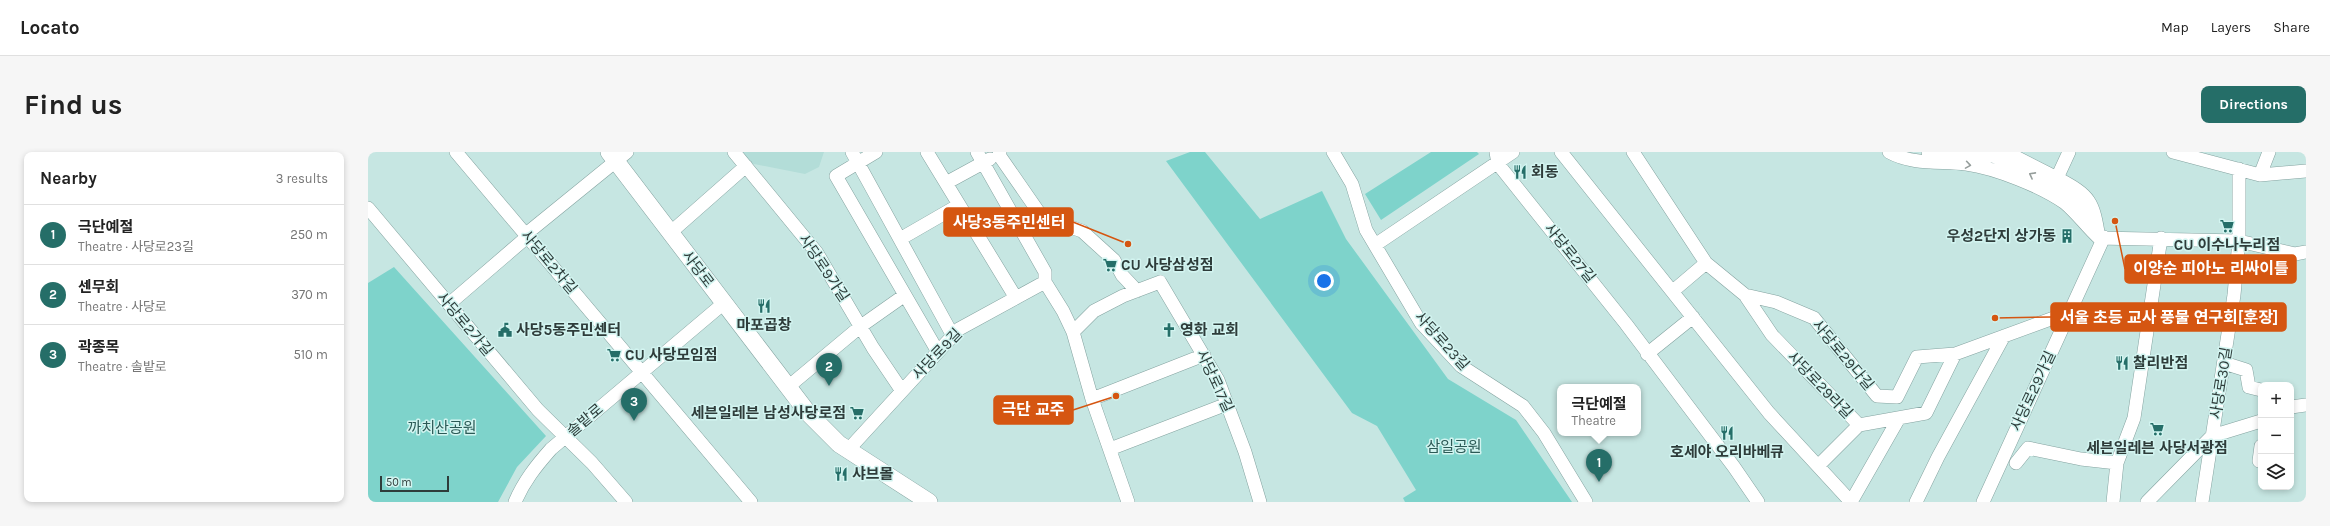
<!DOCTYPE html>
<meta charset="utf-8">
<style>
:root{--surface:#fff;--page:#f6f6f6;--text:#222;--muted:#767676;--line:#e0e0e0;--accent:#256e68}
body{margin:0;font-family:Karla,"Noto Sans KR",sans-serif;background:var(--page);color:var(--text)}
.controls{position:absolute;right:12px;bottom:12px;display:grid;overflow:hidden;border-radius:8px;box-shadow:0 2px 6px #0003}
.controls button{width:36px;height:36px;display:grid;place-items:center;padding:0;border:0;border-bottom:1px solid var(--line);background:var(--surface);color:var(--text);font:20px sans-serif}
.scale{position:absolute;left:12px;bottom:10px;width:69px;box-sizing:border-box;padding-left:4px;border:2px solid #2e3c3a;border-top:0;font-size:11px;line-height:14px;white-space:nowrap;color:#2e3c3a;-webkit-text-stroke:3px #d2f4f0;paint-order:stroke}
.you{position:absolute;left:956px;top:129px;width:14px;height:14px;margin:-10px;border:3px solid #fff;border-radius:50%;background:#1a73e8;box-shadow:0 0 0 6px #1a73e833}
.badge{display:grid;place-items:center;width:26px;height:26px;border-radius:50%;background:var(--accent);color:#fff;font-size:13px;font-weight:700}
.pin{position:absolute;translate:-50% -33px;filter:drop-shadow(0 1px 2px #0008)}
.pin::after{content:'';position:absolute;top:21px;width:14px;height:12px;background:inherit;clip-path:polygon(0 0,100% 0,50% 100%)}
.popup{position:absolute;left:1189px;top:232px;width:84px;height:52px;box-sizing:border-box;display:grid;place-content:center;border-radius:8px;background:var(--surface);filter:drop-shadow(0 1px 3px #0005);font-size:13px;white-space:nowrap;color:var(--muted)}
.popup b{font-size:15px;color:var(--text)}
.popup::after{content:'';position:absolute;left:50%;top:100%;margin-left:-8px;border:8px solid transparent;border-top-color:var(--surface)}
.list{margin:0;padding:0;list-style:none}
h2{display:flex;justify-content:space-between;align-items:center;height:52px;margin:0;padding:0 16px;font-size:17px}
h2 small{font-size:13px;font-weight:400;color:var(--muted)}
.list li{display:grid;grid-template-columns:26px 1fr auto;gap:12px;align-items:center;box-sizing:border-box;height:60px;padding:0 16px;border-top:1px solid var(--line)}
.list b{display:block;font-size:15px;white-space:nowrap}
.list p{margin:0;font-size:13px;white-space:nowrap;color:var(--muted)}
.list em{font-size:13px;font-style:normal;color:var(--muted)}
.icon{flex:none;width:22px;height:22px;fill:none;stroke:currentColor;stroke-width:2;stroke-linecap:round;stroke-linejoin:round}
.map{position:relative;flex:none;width:1938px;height:350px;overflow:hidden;border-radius:8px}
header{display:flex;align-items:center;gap:24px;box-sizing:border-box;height:56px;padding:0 20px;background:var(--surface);border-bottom:1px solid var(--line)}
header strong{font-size:19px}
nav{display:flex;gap:22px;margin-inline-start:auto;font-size:14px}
.intro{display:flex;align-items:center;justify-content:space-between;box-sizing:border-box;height:96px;padding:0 24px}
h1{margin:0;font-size:28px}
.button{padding:10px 18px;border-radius:8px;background:var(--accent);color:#fff;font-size:14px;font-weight:700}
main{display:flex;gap:24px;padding:0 24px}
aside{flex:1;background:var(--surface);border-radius:8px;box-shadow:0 2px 6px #0003}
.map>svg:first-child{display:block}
.built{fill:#b3ddd8}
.green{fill:#7ed3cb}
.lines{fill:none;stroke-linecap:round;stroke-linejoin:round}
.minor-casing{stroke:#84a3a0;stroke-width:14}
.major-casing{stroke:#84a3a0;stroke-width:18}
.minor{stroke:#fff;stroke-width:13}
.major{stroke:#fff;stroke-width:17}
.oneway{stroke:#969e9c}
.labels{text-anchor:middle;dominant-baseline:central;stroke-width:3;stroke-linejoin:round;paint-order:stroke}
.poi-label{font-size:15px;font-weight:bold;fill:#2e3c3a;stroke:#d2f4f0;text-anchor:start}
.street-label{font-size:15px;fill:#2e3c3a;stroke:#d2f4f0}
.park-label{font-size:15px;fill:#2b5a56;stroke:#d2f4f0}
.leader{fill:none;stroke:#d55611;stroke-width:1.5}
.callout-dot{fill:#d55611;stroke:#d2f4f0;stroke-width:1.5}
.callout{fill:#d55611;stroke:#d55611;stroke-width:1.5}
.callout-label{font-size:16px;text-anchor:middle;font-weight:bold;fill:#fff}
</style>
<header>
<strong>Locato</strong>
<nav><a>Map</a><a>Layers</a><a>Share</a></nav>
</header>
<div class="intro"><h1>Find us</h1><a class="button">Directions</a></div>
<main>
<aside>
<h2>Nearby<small>3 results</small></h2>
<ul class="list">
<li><span class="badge">1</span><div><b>극단예절</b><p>Theatre · 사당로23길</p></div><em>250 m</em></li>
<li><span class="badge">2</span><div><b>센무회</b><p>Theatre · 사당로</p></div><em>370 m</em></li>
<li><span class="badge">3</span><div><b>곽종목</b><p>Theatre · 솔밭로</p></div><em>510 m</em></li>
</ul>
</aside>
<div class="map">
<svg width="1938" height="350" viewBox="0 0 1938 350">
<rect width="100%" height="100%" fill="#c6e6e2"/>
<path class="built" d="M372,0H456L451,15L437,22L381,11Z"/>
<path class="green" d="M822,0H837L892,67L954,39L978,87L1080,227L1148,268L1204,350H1037L1035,346L1048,338L1009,274L984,261L798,9Z
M1063,0H1109L1111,2L1013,68L997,42Z
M26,115L178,284L149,315L130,350H0V131Z"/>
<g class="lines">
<defs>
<path id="minor" d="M88,0L383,350
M366,0L449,101L505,196L534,239
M484,0L585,184
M508,0L468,24L570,200
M559,0L648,146
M609,0L677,120V130L695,159L705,180L724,247L760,350
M632,0L631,3L674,65L714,79L746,108L754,123L769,139
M965,0L984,32L998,78L1053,171L1093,214L1155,254L1176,281L1218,350
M1128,0L1130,12L1258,172L1366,315L1390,350
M1193,0L1401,261L1483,350
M1265,0L1338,111L1377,143L1408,150L1446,166L1509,244L1529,245L1549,205L1587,202L1702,160
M1521,0C1544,13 1573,9 1598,12C1627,16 1673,34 1697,51C1709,61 1719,75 1731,86
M1560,0L1625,4L1644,12L1707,47L1721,69
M1638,0L1689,26
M1701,0L1689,26C1723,44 1725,49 1731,86L1871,89L1927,102L1938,100
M1805,0L1892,23L1938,19
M1892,23L1901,0
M578,31L622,7
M0,56L170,258L224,311L258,350
M302,81L378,14
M532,87L591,53
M1007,93L1145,0
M1305,139L1338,111
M1377,143L1404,183L1491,273L1558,261L1587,202
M81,152L159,85L163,78L259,0
M705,180L726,159L755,144L792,130L850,228L877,300L892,350
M1279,202L1325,165
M1856,211L1878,218L1881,235L1893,238
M420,235L493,174L537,143
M724,247L836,203
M1923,255L1938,253
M742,297L859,252
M480,298L591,177L677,130
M1891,309L1893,294
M1648,311L1660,296L1713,307L1749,311
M1450,314L1491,273
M147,350C156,329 168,314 183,297L356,151
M1483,350L1531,266
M1548,350L1570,305L1636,184
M1615,350L1736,85
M1745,350L1749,311L1766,266L1793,86
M1779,350L1844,284L1893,269
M1834,350L1866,143L1871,89V17"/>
<path id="major" d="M241,0L440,261L471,292L561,350"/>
</defs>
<use href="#minor" class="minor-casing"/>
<use href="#major" class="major-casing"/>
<use href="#minor" class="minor"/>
<use href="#major" class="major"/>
</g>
<defs><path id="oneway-chevron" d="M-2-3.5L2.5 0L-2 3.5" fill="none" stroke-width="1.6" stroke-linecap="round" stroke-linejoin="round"/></defs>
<g class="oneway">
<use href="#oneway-chevron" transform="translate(1600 13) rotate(9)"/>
<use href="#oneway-chevron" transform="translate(1664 23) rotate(-152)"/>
</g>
<defs>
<symbol id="restaurant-bare" viewBox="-9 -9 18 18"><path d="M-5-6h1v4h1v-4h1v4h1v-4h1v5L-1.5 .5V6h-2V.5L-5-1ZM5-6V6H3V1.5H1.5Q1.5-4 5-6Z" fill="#256e68" stroke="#d2f4f0" stroke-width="2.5" paint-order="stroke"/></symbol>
<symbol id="supermarket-bare" viewBox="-9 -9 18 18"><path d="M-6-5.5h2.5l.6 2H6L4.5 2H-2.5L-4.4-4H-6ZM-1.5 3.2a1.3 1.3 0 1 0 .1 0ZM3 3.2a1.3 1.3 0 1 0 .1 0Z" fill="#256e68" stroke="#d2f4f0" stroke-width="2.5" paint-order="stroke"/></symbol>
<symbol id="building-bare" viewBox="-9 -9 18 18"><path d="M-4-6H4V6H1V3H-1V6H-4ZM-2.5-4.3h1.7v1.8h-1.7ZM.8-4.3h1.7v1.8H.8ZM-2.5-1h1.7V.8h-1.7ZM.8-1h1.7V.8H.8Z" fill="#256e68" stroke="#d2f4f0" stroke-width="2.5" paint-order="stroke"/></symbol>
<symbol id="civic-bare" viewBox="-9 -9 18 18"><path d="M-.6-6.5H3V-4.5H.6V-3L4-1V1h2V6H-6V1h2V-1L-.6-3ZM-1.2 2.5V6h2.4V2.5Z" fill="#256e68" stroke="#d2f4f0" stroke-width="2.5" paint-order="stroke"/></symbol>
<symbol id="church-bare" viewBox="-9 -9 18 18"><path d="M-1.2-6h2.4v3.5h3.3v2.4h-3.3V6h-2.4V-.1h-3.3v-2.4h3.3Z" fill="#256e68" stroke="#d2f4f0" stroke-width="2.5" paint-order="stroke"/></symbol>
</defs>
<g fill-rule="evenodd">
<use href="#restaurant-bare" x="1142" y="10" width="20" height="20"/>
<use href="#supermarket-bare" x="1849" y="64" width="20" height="20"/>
<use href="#building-bare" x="1689" y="74" width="20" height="20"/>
<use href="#supermarket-bare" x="732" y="103" width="20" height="20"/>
<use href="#restaurant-bare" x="386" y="144" width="20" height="20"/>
<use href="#civic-bare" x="127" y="168" width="20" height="20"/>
<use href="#church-bare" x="791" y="168" width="20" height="20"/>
<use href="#supermarket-bare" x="236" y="193" width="20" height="20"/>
<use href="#restaurant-bare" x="1744" y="201" width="20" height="20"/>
<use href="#supermarket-bare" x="479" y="251" width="20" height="20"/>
<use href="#supermarket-bare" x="1779" y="267" width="20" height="20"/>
<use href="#restaurant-bare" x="1349" y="271" width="20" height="20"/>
<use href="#restaurant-bare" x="463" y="312" width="20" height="20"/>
</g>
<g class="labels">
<g class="poi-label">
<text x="1163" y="20">회동</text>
<text x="1688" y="84" text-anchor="end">우성2단지 상가동</text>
<text x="1859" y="93" text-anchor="middle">CU 이수나누리점</text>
<text x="753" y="113">CU 사당삼성점</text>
<text x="396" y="173" text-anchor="middle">마포곱창</text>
<text x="148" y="178">사당5동주민센터</text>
<text x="812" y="178">영화 교회</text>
<text x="257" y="203">CU 사당모임점</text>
<text x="1765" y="211">찰리반점</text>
<text x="478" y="261" text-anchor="end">세븐일레븐 남성사당로점</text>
<text x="1789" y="296" text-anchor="middle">세븐일레븐 사당서광점</text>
<text x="1359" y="300" text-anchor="middle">호세야 오리바베큐</text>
<text x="484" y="322">샤브몰</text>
</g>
<g class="street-label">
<text transform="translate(1202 101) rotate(51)">사당로27길</text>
<text transform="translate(181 110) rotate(50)">사당로2차길</text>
<text transform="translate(456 116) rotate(56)">사당로9가길</text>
<text transform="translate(330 117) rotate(53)">사당로</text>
<text transform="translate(97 172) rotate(50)">사당로2가길</text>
<text transform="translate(1074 189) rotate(48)">사당로23길</text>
<text transform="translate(569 202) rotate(-46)">사당로9길</text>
<text transform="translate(1475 203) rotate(50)">사당로29다길</text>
<text transform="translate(847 229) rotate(65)">사당로17길</text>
<text transform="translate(1853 231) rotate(-81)">사당로30길</text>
<text transform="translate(1452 233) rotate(46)">사당로29라길</text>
<text transform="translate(1665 239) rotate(-65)">사당로29가길</text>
<text transform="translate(217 268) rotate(-40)">솔밭로</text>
</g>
<g class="park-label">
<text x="74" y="276">까치산공원</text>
<text x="1086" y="295">삼일공원</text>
</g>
</g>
<path class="leader" d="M760 92L705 70M1747 69L1757 117M1627 166L1683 165M748 244L705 258"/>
<g class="callout-dot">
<circle cx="760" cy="92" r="4"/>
<circle cx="1747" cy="69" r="4"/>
<circle cx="1627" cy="166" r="4"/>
<circle cx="748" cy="244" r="4"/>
</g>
<g class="callout">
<rect x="576" y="56" width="129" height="28" rx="4"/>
<rect x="1757" y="103" width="171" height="28" rx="4"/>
<rect x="1683" y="151" width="235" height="28" rx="4"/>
<rect x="626" y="244" width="79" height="28" rx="4"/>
</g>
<g class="callout-label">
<text x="641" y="76">사당3동주민센터</text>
<text x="1843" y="122">이양순 피아노 리싸이틀</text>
<text x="1801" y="171">서울 초등 교사 풍물 연구회[훈장]</text>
<text x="665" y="263">극단 교주</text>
</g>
</svg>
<div class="controls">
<button>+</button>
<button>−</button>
<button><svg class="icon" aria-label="layers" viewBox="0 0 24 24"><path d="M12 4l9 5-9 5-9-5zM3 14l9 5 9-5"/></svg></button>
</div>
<div class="scale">50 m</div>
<div class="you"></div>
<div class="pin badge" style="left:1231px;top:330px">1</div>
<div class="popup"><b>극단예절</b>Theatre</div>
<div class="pin badge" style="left:461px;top:234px">2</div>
<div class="pin badge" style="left:266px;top:269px">3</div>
</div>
</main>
